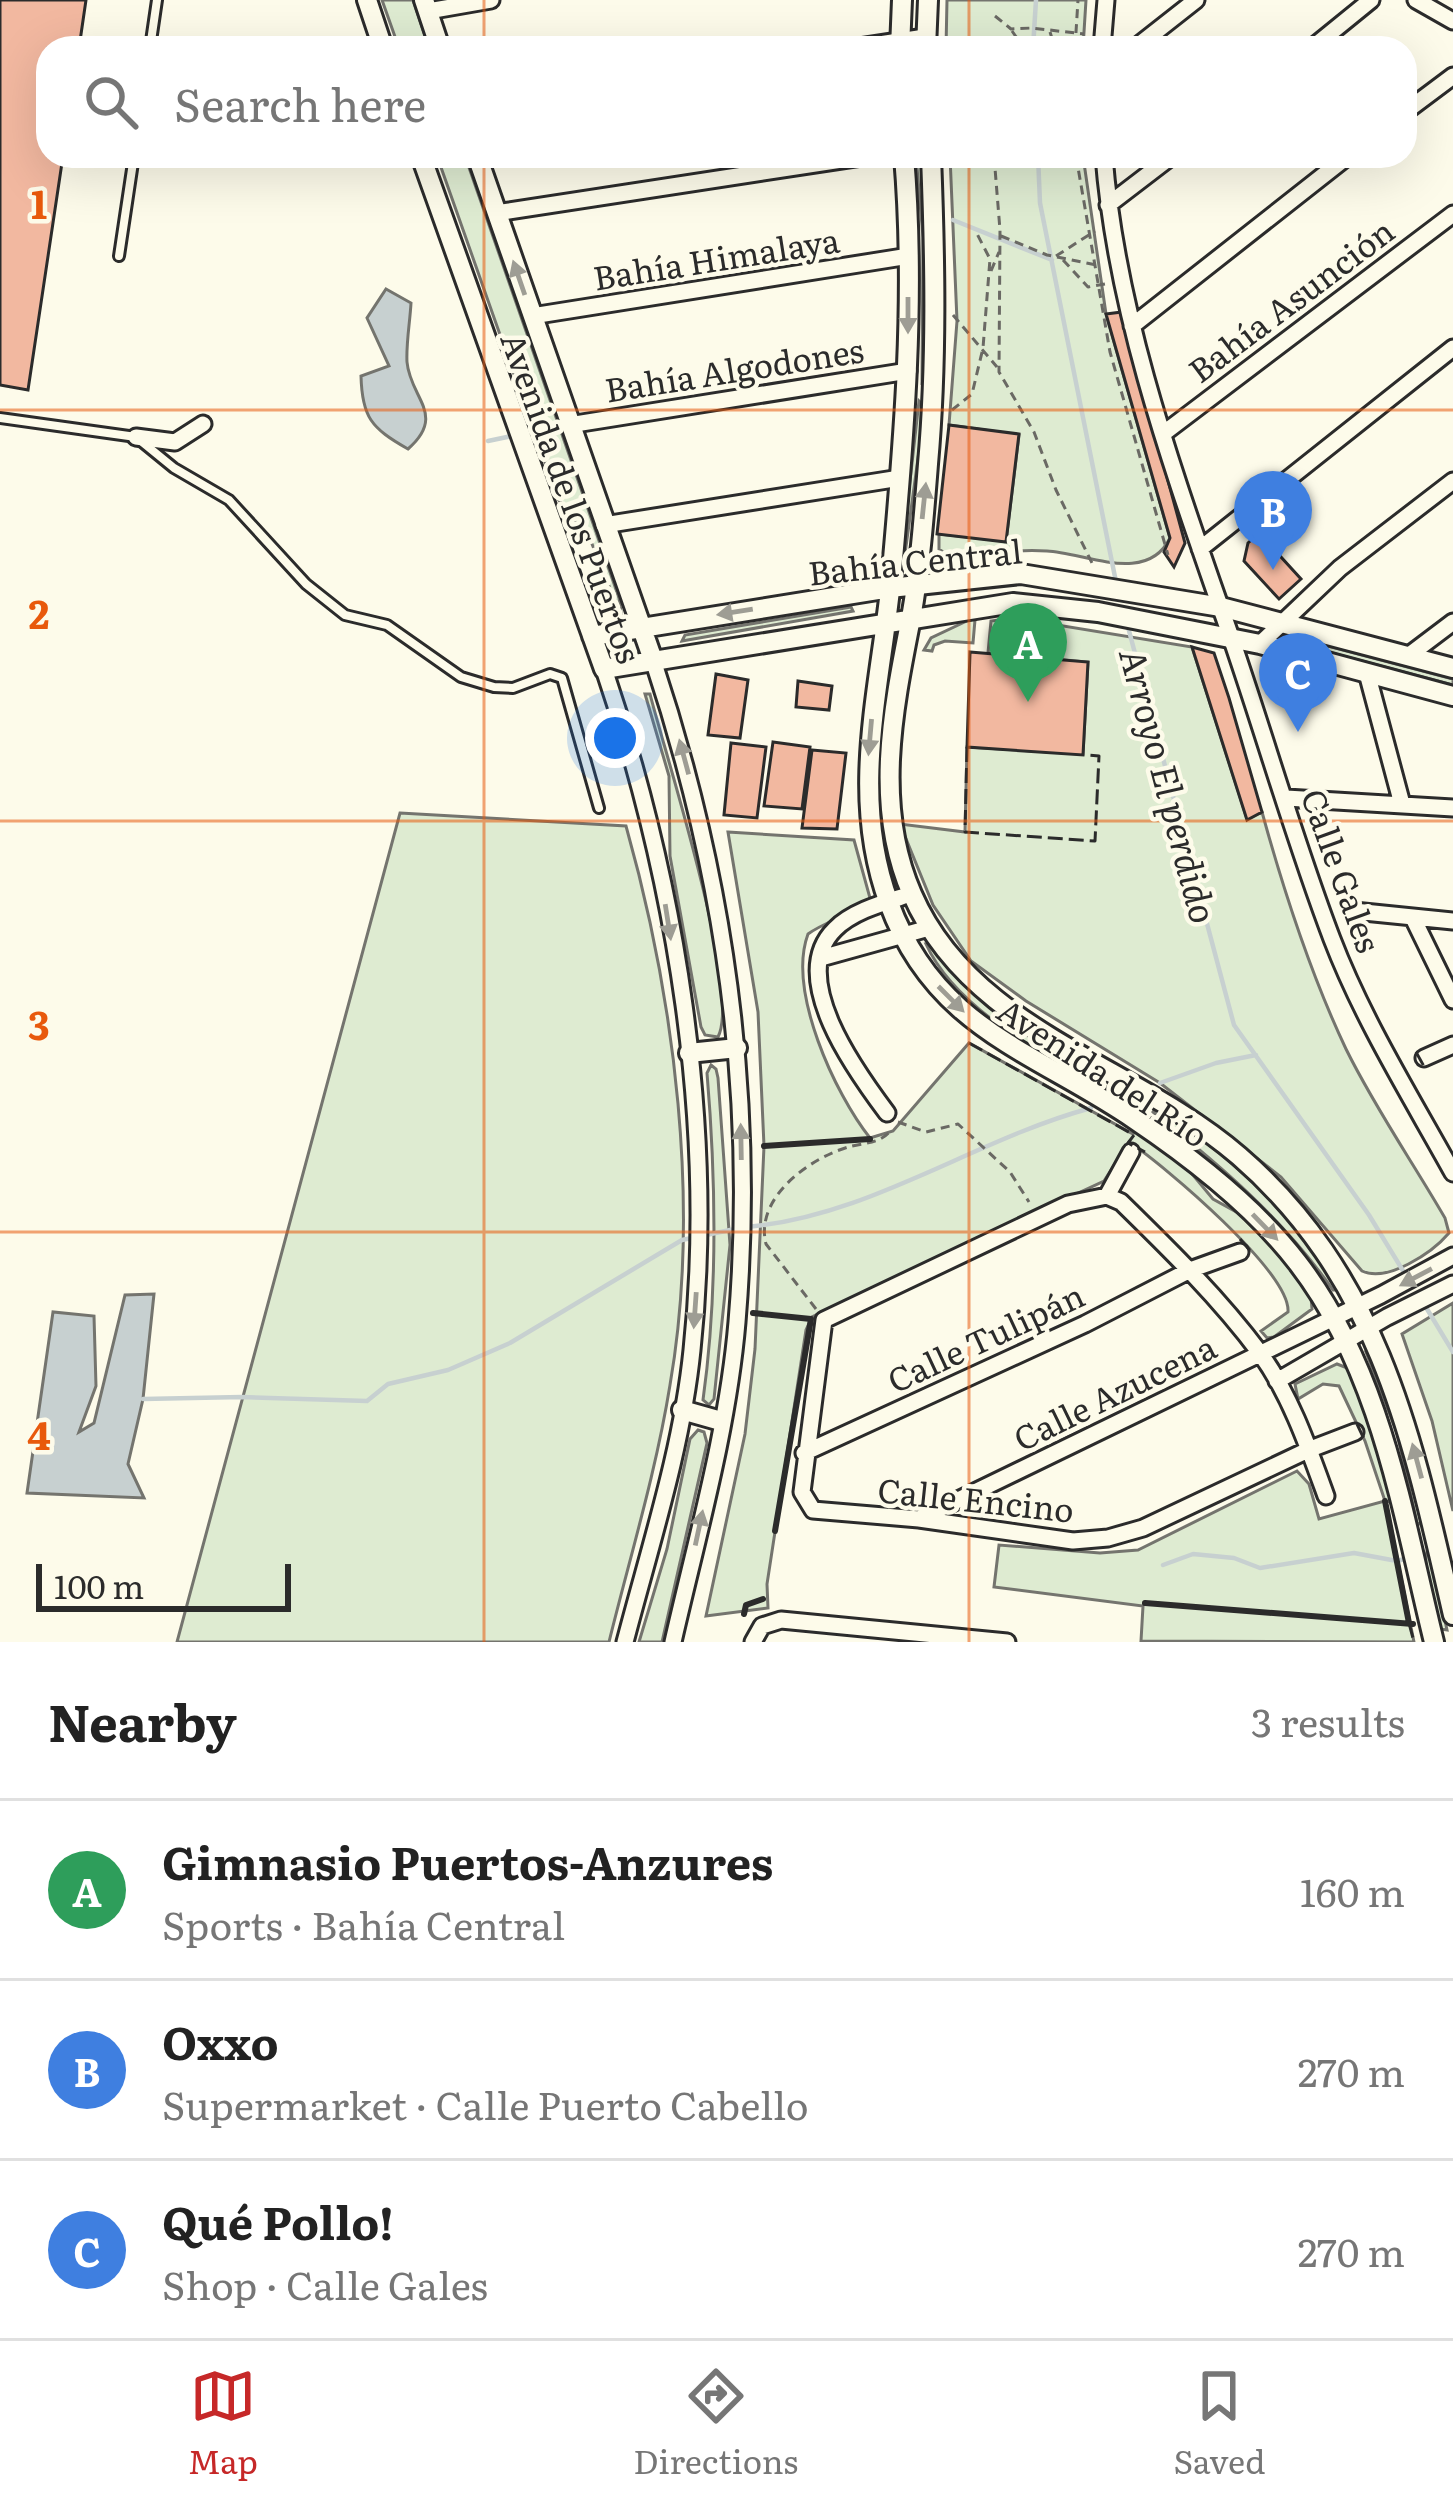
<!DOCTYPE html>
<meta charset="utf-8">
<style>
:root{--surface:#fff;--page:#f6f6f6;--text:#222;--muted:#767676;--line:#e0e0e0;--accent:#c62828}
body{margin:0;font-family:Literata,serif;background:var(--page);color:var(--text)}
.scale{position:absolute;left:36px;bottom:30px;width:255px;box-sizing:border-box;padding-left:12px;border:6px solid #2b2b2b;border-top:0;font-size:33px;line-height:42px;white-space:nowrap;color:#2b2b2b;-webkit-text-stroke:9px #fdfbea;paint-order:stroke}
.you{position:absolute;left:615px;top:738px;width:42px;height:42px;margin:-30px;border:9px solid #fff;border-radius:50%;background:#1a73e8;box-shadow:0 0 0 18px #1a73e833}
.badge{display:grid;place-items:center;width:78px;height:78px;border-radius:50%;background:var(--accent);color:#fff;font-size:39px;font-weight:700}
.pin{position:absolute;translate:-50% -99px;filter:drop-shadow(0 3px 6px #0008)}
.pin::after{content:'';position:absolute;top:63px;width:42px;height:36px;background:inherit;clip-path:polygon(0 0,100% 0,50% 100%)}
.list{margin:0;padding:0;list-style:none}
h2{display:flex;justify-content:space-between;align-items:center;height:156px;margin:0;padding:0 48px;font-size:51px}
h2 small{font-size:39px;font-weight:400;color:var(--muted)}
.list li{display:grid;grid-template-columns:78px 1fr auto;gap:36px;align-items:center;box-sizing:border-box;height:180px;padding:0 48px;border-top:3px solid var(--line)}
.list b{display:block;font-size:45px;white-space:nowrap}
.list p{margin:0;font-size:39px;white-space:nowrap;color:var(--muted)}
.list em{font-size:39px;font-style:normal;color:var(--muted)}
.icon{flex:none;width:66px;height:66px;fill:none;stroke:currentColor;stroke-width:2;stroke-linecap:round;stroke-linejoin:round}
.map{position:relative;flex:none;width:1453px;height:1642px;overflow:hidden}
.search{position:absolute;background:var(--surface);box-shadow:0 12px 48px #0002;left:36px;right:36px;top:36px;height:132px;display:flex;align-items:center;gap:30px;box-sizing:border-box;padding:0 42px;border-radius:36px;color:var(--muted);font-size:45px}
.sheet{height:696px;background:var(--surface)}
nav{display:flex;justify-content:space-around;align-items:center;box-sizing:border-box;height:168px;border-top:3px solid var(--line);background:var(--surface);font-size:33px;color:var(--muted)}
nav a{display:grid;justify-items:center;gap:6px}
nav .on{color:var(--accent)}
.map>svg:first-child{display:block}
.green{fill:#deebd1;stroke:#74746e;stroke-width:3}
.water{fill:#c7d0d0;stroke:#74746e;stroke-width:3}
.lines{fill:none;stroke-linecap:round;stroke-linejoin:round}
.stream{stroke:#c7d0d0;stroke-width:4.5}
.building{fill:#f2b8a0;stroke:#2b2b2b;stroke-width:3}
.service-casing{stroke:#2b2b2b;stroke-width:14}
.minor-casing{stroke:#2b2b2b;stroke-width:21}
.tertiary-casing{stroke:#2b2b2b;stroke-width:24}
.path{stroke:#6a6964;stroke-width:3;stroke-dasharray:9 6;stroke-linecap:butt}
.service{stroke:#fdfbea;stroke-width:8}
.minor{stroke:#fdfbea;stroke-width:15}
.tertiary{stroke:#fdfbea;stroke-width:18}
.fence{stroke:#2b2b2b;stroke-width:3;stroke-dasharray:15 6;stroke-linecap:butt}
.wall{stroke:#2b2b2b;stroke-width:6}
.oneway{fill:#9e9d94}
.grid{fill:none;stroke:#e8590c;stroke-width:3;stroke-opacity:0.55}
.labels{text-anchor:middle;dominant-baseline:central;stroke-width:9;stroke-linejoin:round;paint-order:stroke}
.street-label{font-size:33px;fill:#2b2b2b;stroke:#fdfbea}
.water-label{font-size:36px;font-style:italic;fill:#2b2b2b;stroke:#fdfbea}
.grid-label{font-size:39px;text-anchor:middle;font-weight:bold;fill:#e8590c;stroke:#fdfbea;stroke-width:9;stroke-linejoin:round;paint-order:stroke}
</style>
<div class="map">
<svg width="1453" height="1642" viewBox="0 0 1453 1642">
<rect width="100%" height="100%" fill="#fdfbea"/>
<path class="green" d="M382,0H413L429,48H399Z
M947,0H1086L1083,48H946Z
M437,156H465L619,598L622,618L592,544L558,499Z
M916,156H924L928,235L926,382L922,383L923,237Z
M950,156H1083L1106,314L1170,538C1147,585 1086,553 1047,551C1015,549 983,554 951,558L939,549V534L1006,541L1019,435L949,425L957,321Z
M919,401L925,407L905,554L902,552Z
M851,607L853,611L682,641L685,635Z
M1014,618L1192,647L1247,819L1262,812C1284,892 1310,973 1346,1049C1375,1108 1412,1161 1445,1218L1449,1233C1432,1253 1387,1283 1362,1271L1281,1177L1160,1083L1026,1001L971,961L933,905L900,824L965,832L967,747L1083,754L1088,662L988,653L991,621Z
M971,619L975,620L973,643L945,641L934,645L932,651L924,650L931,638Z
M1301,639L1453,679V685L1298,644L1296,642Z
M645,694H650C665,754 742,990 718,1037L705,1035L701,1027L670,856L669,776Z
M400,813L626,826C675,1000 701,1206 670,1385C656,1472 630,1557 609,1642H177Z
M728,832L854,840L870,898C855,915 827,920 808,934C787,991 835,1094 870,1138L893,1131L969,1043L1133,1134L1138,1127L1173,1151L1213,1199L1249,1219L1270,1239L1311,1297L1312,1309L1274,1337L1267,1338L1261,1331L1288,1312C1291,1273 1164,1165 1129,1142L1104,1181L812,1317L806,1330L767,1584L768,1608L706,1616L745,1434L755,1349L764,1146L758,1012Z
M926,944H932C986,1018 1048,1045 1125,1088L1124,1095C1058,1065 957,1012 926,944Z
M711,1065L716,1069L718,1078L730,1245L714,1399L709,1405L703,1400C718,1293 716,1180 707,1073Z
M1157,1106C1237,1163 1287,1206 1339,1290H1333C1283,1219 1221,1166 1153,1112Z
M1453,1303V1511L1432,1421L1402,1334Z
M1366,1352H1369L1398,1418L1423,1525L1417,1523L1397,1433Z
M1337,1364L1350,1369L1372,1420L1394,1500L1386,1502L1414,1642L1141,1641L1143,1606L994,1587L999,1545L1100,1553L1138,1550L1297,1471L1309,1484L1319,1519L1385,1501L1365,1441L1339,1386L1323,1384L1298,1399L1295,1384Z
M698,1430L704,1432L707,1443L662,1642H639L667,1549L690,1439Z
M1429,1545L1447,1630L1440,1629C1434,1605 1419,1568 1429,1545Z"/>
<path class="water" d="M386,289L411,303C410,322 406,343 407,362C410,398 447,415 408,449C371,428 362,417 361,376L389,366L367,318Z
M154,1294L143,1399L128,1464L144,1498L27,1493L53,1312L94,1316L96,1386L79,1432L94,1423L125,1295Z"/>
<g class="lines">
<path class="stream" d="M1033,48L1036,0
M1038,156L1040,203L1117,587
M953,220L1052,260
M529,433L565,426
M488,441L512,436
M1128,627L1234,1025L1369,1215L1405,1274
M1160,1083L1216,1063L1256,1055
M747,1227C871,1216 973,1140 1091,1108
M1424,1304L1453,1352
M143,1399L242,1397L367,1401L388,1384L448,1370L510,1343L682,1240L735,1229
M1163,1565L1193,1554L1234,1558L1260,1568L1354,1553L1397,1561L1408,1558"/>
</g>
<path class="building" d="M0,0H86L79,48H48V156H63L28,390L0,385Z
M1122,312L1185,543L1174,567L1164,552L1170,538L1106,314Z
M949,425L1019,434L1006,542L937,534Z
M1259,533L1301,579L1279,599L1244,561L1248,543Z
M1192,647L1214,653L1229,698L1262,812L1247,820Z
M970,652L1088,662L1083,755L967,747Z
M716,674L748,680L740,738L708,735Z
M798,681L832,686L829,710L796,707Z
M773,742L810,747L802,809L764,806Z
M731,743L766,747L757,818L724,815Z
M812,750L846,753L837,829L802,828Z"/>
<g class="lines">
<defs>
<path id="service" d="M150,48L157,0
M119,256L134,156
M0,418L136,437L174,468L229,500L306,584L345,615L387,625L461,677L494,687L513,688L550,674L562,678L599,808"/>
<path id="minor" d="M1416,0L1453,21
M428,11L491,0
M853,48L925,37
M1102,48L1106,0
M1135,48L1196,0
M1312,48L1371,0
M1405,112L1453,76
M1104,156C1116,309 1169,459 1219,603C1259,714 1290,829 1332,939C1363,1020 1411,1097 1453,1173
M1108,205L1172,156
M496,213L868,156
M532,316L909,256
M1132,326L1348,156
M569,425L908,371
M1164,433L1453,214
M136,437L175,442L203,424
M604,525L900,478
M1200,549L1453,348
M1260,644L1340,568L1453,481
M1408,656L1453,622
M653,660C724,873 756,1096 737,1322C728,1429 697,1537 673,1642
M604,669C676,881 716,1126 692,1350C682,1449 650,1546 625,1642
M1367,673L1402,804
M1286,798L1453,808
M1354,911L1453,921
M1413,918L1453,1000
M821,958L929,928
M1424,1058L1453,1045
M887,1113C857,1073 786,977 835,929C854,910 887,902 911,894
M1107,1196L1131,1152
M1277,1381L1387,1317L1453,1284
M804,1453L1085,1324L1190,1270L1240,1252
M1326,1496C1309,1449 1290,1394 1260,1353C1219,1298 1170,1250 1121,1202L1107,1196L1068,1204L824,1320L802,1492L813,1510L919,1519L1073,1541L1108,1538L1143,1528L1308,1450L1355,1432
M919,1519L1381,1295L1453,1256
M753,1642L762,1626L781,1620L1007,1642"/>
<path id="tertiary" d="M367,0L383,48
M424,0L440,48
M900,48L902,0
M926,48L928,0
M421,156L604,669L1013,603L1098,612L1260,644L1453,696
M477,156L653,660
M904,156C916,298 904,439 891,581C880,690 849,795 889,903C935,1029 1034,1051 1134,1119C1192,1158 1254,1206 1297,1262C1381,1370 1402,1512 1434,1642
M931,156C935,259 937,362 928,464C924,515 920,568 911,618C893,709 873,805 912,894C971,1031 1134,1065 1239,1156C1381,1279 1413,1441 1453,1615
M592,636L890,588L1021,574L1221,607L1453,668
M689,1053L737,1048
M682,1410L721,1421"/>
</defs>
<use href="#service" class="service-casing"/>
<use href="#minor" class="minor-casing"/>
<use href="#tertiary" class="tertiary-casing"/>
<path class="path" d="M995,16L1011,29L1032,28L1084,34
M1012,31L1024,48
M1050,32L1055,48
M1075,48L1078,0
M994,156L1000,230L999,372L1034,432L1056,490L1094,567
M1076,156L1110,352L1168,555
M1001,236L1047,255L1101,266
M1056,256L1095,231
M1063,260L1088,287L1105,284
M991,271L999,252
M953,315L997,367
M952,410L972,394L983,348L990,259L975,230
M898,1122L926,1132L958,1124L1010,1172L1029,1202
M816,1309L766,1244C754,1197 812,1156 852,1146C870,1142 881,1143 892,1129"/>
<use href="#service" class="service"/>
<use href="#minor" class="minor"/>
<use href="#tertiary" class="tertiary"/>
<path class="fence" d="M967,747L965,832L1095,841L1099,756L1086,755
M1342,893L1355,927
M969,1043L1134,1135L1128,1143L1145,1152
M1416,1052L1426,1070
M1240,1239L1253,1254
M1357,1424L1365,1441
M1409,1623L1414,1642"/>
<path class="wall" d="M764,1146L870,1139
M753,1313L811,1319L775,1531
M1385,1501L1409,1623
M1145,1603L1413,1624
M744,1614L746,1605L763,1599"/>
</g>
<defs><path id="oneway-solid" d="M-6-.8H1V-3.2L6.5 0L1 3.2V.8H-6Z" transform="scale(3)"/></defs>
<g class="oneway">
<use href="#oneway-solid" transform="translate(519 278) rotate(-109)"/>
<use href="#oneway-solid" transform="translate(908 315) rotate(90)"/>
<use href="#oneway-solid" transform="translate(924 501) rotate(-84)"/>
<use href="#oneway-solid" transform="translate(735 612) rotate(171)"/>
<use href="#oneway-solid" transform="translate(870 737) rotate(95)"/>
<use href="#oneway-solid" transform="translate(684 757) rotate(-105)"/>
<use href="#oneway-solid" transform="translate(668 922) rotate(81)"/>
<use href="#oneway-solid" transform="translate(951 999) rotate(45)"/>
<use href="#oneway-solid" transform="translate(741 1142) rotate(-91)"/>
<use href="#oneway-solid" transform="translate(1265 1227) rotate(46)"/>
<use href="#oneway-solid" transform="translate(1416 1277) rotate(152)"/>
<use href="#oneway-solid" transform="translate(695 1310) rotate(94)"/>
<use href="#oneway-solid" transform="translate(1417 1461) rotate(-105)"/>
<use href="#oneway-solid" transform="translate(699 1528) rotate(-78)"/>
</g>
<path class="grid" d="M484,0V48M969,0V48M484,156V1642M969,156V1642M0,410H1453M0,821H1453M0,1232H1453"/>
<g class="labels">
<g class="street-label">
<text transform="translate(716 257) rotate(-9)">Bahía Himalaya</text>
<text transform="translate(1290 299) rotate(-37)">Bahía Asunción</text>
<text transform="translate(734 368) rotate(-9)">Bahía Algodones</text>
<text transform="translate(573 497) rotate(70)">Avenida de los Puertos</text>
<text transform="translate(915 560) rotate(-6)">Bahía Central</text>
<text transform="translate(1343 870) rotate(70)">Calle Gales</text>
<text transform="translate(1104 1071) rotate(33)">Avenida del Río</text>
<text transform="translate(985 1336) rotate(-25)">Calle Tulipán</text>
<text transform="translate(1114 1391) rotate(-26)">Calle Azucena</text>
<text transform="translate(976 1498) rotate(6)">Calle Encino</text>
</g>
<g class="water-label">
<text transform="translate(1170 785) rotate(75)">Arroyo El perdido</text>
</g>
</g>
<g class="grid-label">
<text x="39" y="219">1</text>
<text x="39" y="629">2</text>
<text x="39" y="1040">3</text>
<text x="39" y="1450">4</text>
</g>
</svg>
<div class="scale">100 m</div>
<div class="you"></div>
<div class="pin badge" style="left:1028px;top:702px;background:#2e9e5b">A</div>
<div class="pin badge" style="left:1273px;top:570px;background:#3f7fe0">B</div>
<div class="pin badge" style="left:1298px;top:732px;background:#3f7fe0">C</div>
<div class="search"><svg class="icon" aria-label="search" viewBox="0 0 24 24"><circle cx="10" cy="10" r="6"/><path d="M15 15l6 6"/></svg>Search here</div>
</div>
<section class="sheet">
<h2>Nearby<small>3 results</small></h2>
<ul class="list">
<li><span class="badge" style="background:#2e9e5b">A</span><div><b>Gimnasio Puertos-Anzures</b><p>Sports · Bahía Central</p></div><em>160 m</em></li>
<li><span class="badge" style="background:#3f7fe0">B</span><div><b>Oxxo</b><p>Supermarket · Calle Puerto Cabello</p></div><em>270 m</em></li>
<li><span class="badge" style="background:#3f7fe0">C</span><div><b>Qué Pollo!</b><p>Shop · Calle Gales</p></div><em>270 m</em></li>
</ul>
</section>
<nav>
<a class="on"><svg class="icon" aria-label="map" viewBox="0 0 24 24"><path d="M3 6l6-2 6 2 6-2v14l-6 2-6-2-6 2zM9 4v14M15 6v14"/></svg>Map</a>
<a><svg class="icon" aria-label="directions" viewBox="0 0 24 24"><path d="M12 3l9 9-9 9-9-9zM9 14v-3h6M13 9l2 2-2 2"/></svg>Directions</a>
<a><svg class="icon" aria-label="saved" viewBox="0 0 24 24"><path d="M7 4h10v16l-5-4-5 4z"/></svg>Saved</a>
</nav>
